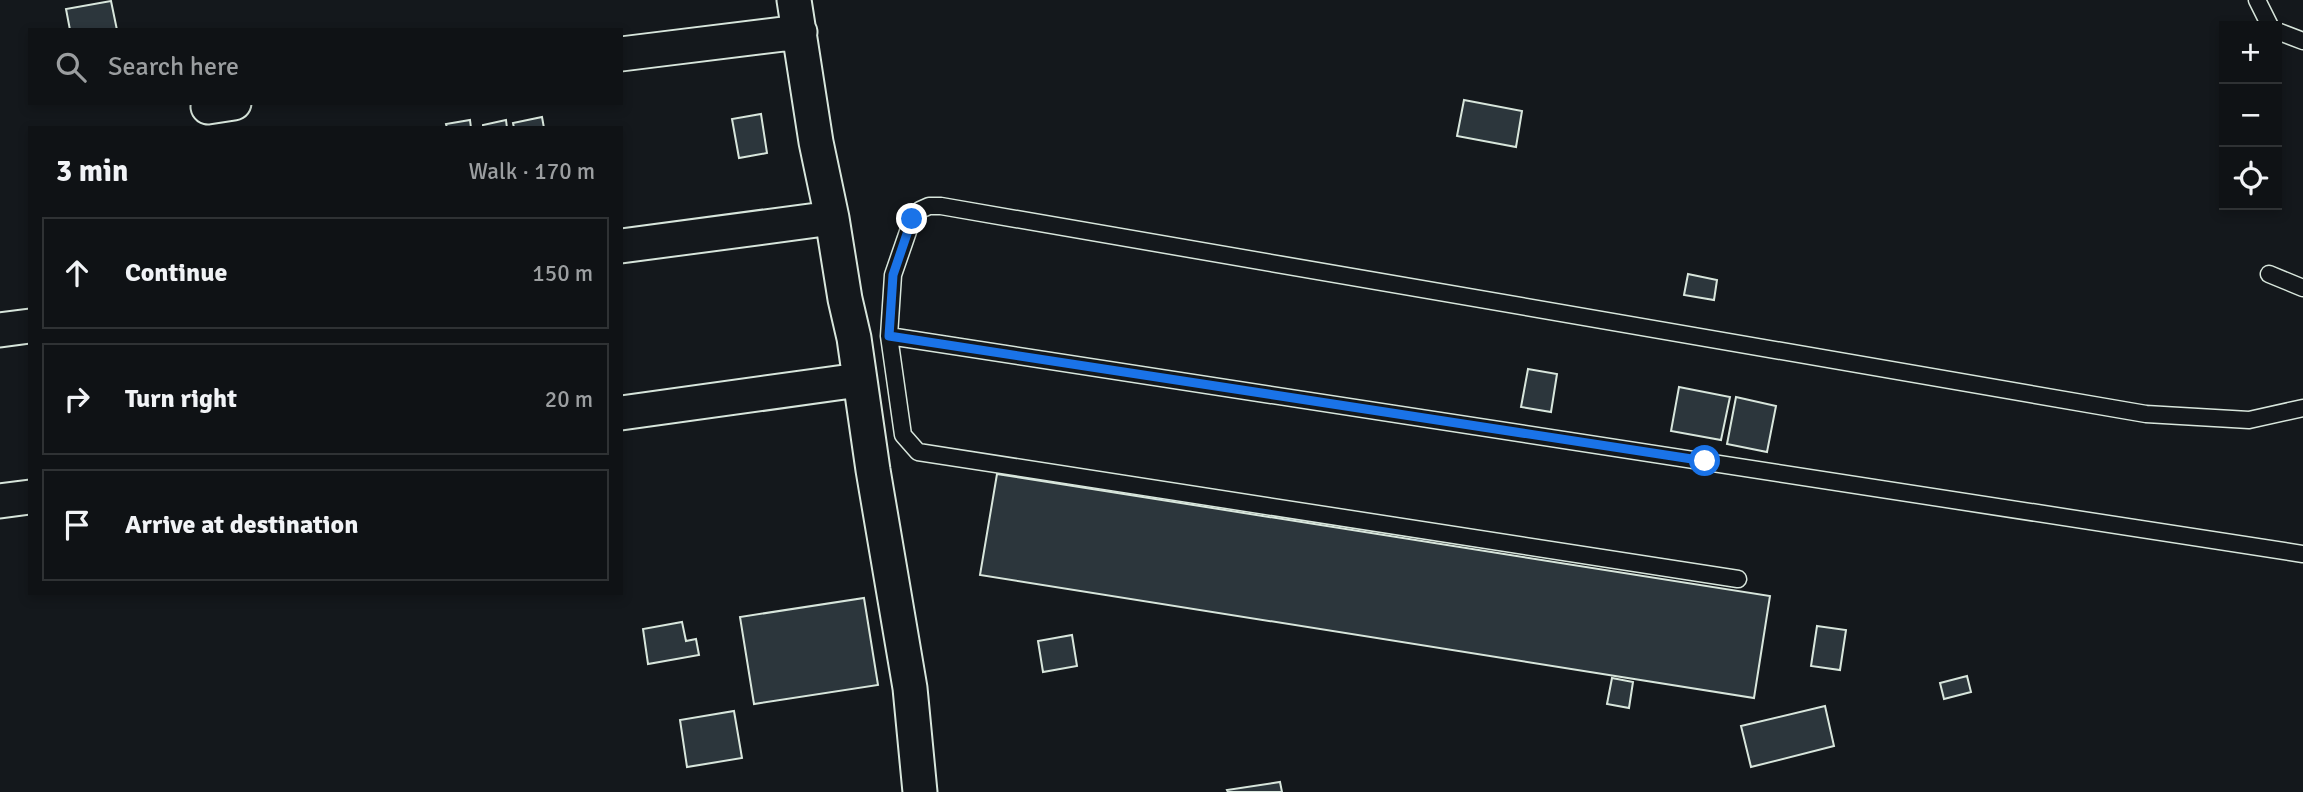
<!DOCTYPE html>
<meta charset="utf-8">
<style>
:root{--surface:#0f1215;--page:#181b1e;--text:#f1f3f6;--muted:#9b9ea0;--line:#2f3234}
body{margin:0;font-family:Signika,sans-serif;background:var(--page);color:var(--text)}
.controls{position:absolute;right:21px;top:21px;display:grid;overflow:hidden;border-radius:0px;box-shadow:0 4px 10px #0003}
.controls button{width:63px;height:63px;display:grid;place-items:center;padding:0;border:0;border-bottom:2px solid var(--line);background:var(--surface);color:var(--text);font:35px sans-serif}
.stop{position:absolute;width:21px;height:21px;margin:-16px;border:5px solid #1a73e8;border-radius:50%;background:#fff}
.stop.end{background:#1a73e8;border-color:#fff;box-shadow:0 2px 7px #0008}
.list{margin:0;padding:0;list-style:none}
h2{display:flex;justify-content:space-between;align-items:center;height:91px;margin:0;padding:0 28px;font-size:30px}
h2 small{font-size:23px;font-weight:400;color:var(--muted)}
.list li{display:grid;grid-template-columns:46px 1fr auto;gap:21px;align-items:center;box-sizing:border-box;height:112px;margin:0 14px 14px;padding:0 14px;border:2px solid var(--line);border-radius:0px}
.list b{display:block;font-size:26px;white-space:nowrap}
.list em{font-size:23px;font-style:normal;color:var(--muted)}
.icon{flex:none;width:38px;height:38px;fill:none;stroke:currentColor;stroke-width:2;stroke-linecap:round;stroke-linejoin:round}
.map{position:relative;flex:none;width:2303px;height:792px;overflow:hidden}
.search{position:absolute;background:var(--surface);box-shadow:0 4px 10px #0003;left:28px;top:28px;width:595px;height:77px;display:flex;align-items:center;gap:18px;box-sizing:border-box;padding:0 24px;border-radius:0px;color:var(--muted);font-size:26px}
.panel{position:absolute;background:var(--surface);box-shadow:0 4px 10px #0003;left:28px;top:126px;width:595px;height:469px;border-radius:0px}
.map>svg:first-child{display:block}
.building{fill:#2c363c;stroke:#d8e6dc;stroke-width:2}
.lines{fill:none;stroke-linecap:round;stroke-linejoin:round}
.lane-casing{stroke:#d8e6dc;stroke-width:19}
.street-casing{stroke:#d8e6dc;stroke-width:37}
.lane{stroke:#14181c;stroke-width:16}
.street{stroke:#14181c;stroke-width:33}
.route{stroke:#1a73e8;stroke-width:9}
</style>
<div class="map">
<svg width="2303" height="792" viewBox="0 0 2303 792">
<rect width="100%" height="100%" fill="#14181c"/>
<path class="building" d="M111,1L117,30H70L66,9Z
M1464,100L1522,111L1516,147L1457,136Z
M761,114L767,153L739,158L732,119Z
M542,117L544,128H514L513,123Z
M470,120L471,128H447L446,124Z
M506,120L507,128H483V125Z
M1688,274L1717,280L1714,300L1684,295Z
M1528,369L1557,374L1551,412L1521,407Z
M1679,387L1730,397L1721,440L1671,431Z
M1736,397L1776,406L1767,452L1727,444Z
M997,474L1770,596L1754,698L980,575Z
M864,598L878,685L754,704L740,617Z
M682,622L686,641L696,639L699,655L648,664L643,629Z
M1817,626L1846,630L1840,670L1811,666Z
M1072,635L1077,666L1043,672L1038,641Z
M1967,676L1971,692L1944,699L1940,683Z
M1612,678L1633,682L1629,708L1607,704Z
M1825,706L1834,746L1751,767L1741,726Z
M734,711L742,758L687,767L680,720Z
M1280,782L1282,792H1228L1227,790Z"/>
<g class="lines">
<defs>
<path id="lane" d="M2257,0L2270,26
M2277,31L2303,41
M2269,274L2303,288
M889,336L2303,554
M1738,579L918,452L903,435L889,336L893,275L912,220L920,210L929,206H941L2146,414L2249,420L2303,408"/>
<path id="street" d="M794,0L816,142L832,218L845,299L854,338L873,470L910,688L920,792
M621,54L800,32
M208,107L234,103
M621,246L832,218
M0,330L30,326
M621,413L859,380
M0,501L30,497"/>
</defs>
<use href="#lane" class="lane-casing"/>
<use href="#street" class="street-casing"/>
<use href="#lane" class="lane"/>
<use href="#street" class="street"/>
</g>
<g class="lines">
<path class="route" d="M912,219L893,275L889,336L1705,461"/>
</g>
</svg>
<div class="controls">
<button>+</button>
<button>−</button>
<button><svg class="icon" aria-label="locate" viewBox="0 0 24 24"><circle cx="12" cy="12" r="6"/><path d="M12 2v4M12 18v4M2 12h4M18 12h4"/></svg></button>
</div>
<div class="stop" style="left:1705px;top:461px"></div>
<div class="stop end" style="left:912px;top:219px"></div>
<div class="search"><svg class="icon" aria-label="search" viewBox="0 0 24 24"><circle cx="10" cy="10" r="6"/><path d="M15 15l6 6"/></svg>Search here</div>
<section class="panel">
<h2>3 min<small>Walk · 170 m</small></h2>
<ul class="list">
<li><svg class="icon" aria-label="ahead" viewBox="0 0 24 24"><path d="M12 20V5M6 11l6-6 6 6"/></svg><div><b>Continue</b></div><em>150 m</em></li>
<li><svg class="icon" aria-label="right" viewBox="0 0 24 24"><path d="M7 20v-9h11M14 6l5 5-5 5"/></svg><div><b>Turn right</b></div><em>20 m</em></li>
<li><svg class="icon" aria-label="arrive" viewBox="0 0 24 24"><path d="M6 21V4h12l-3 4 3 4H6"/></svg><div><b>Arrive at destination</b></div></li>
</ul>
</section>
</div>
